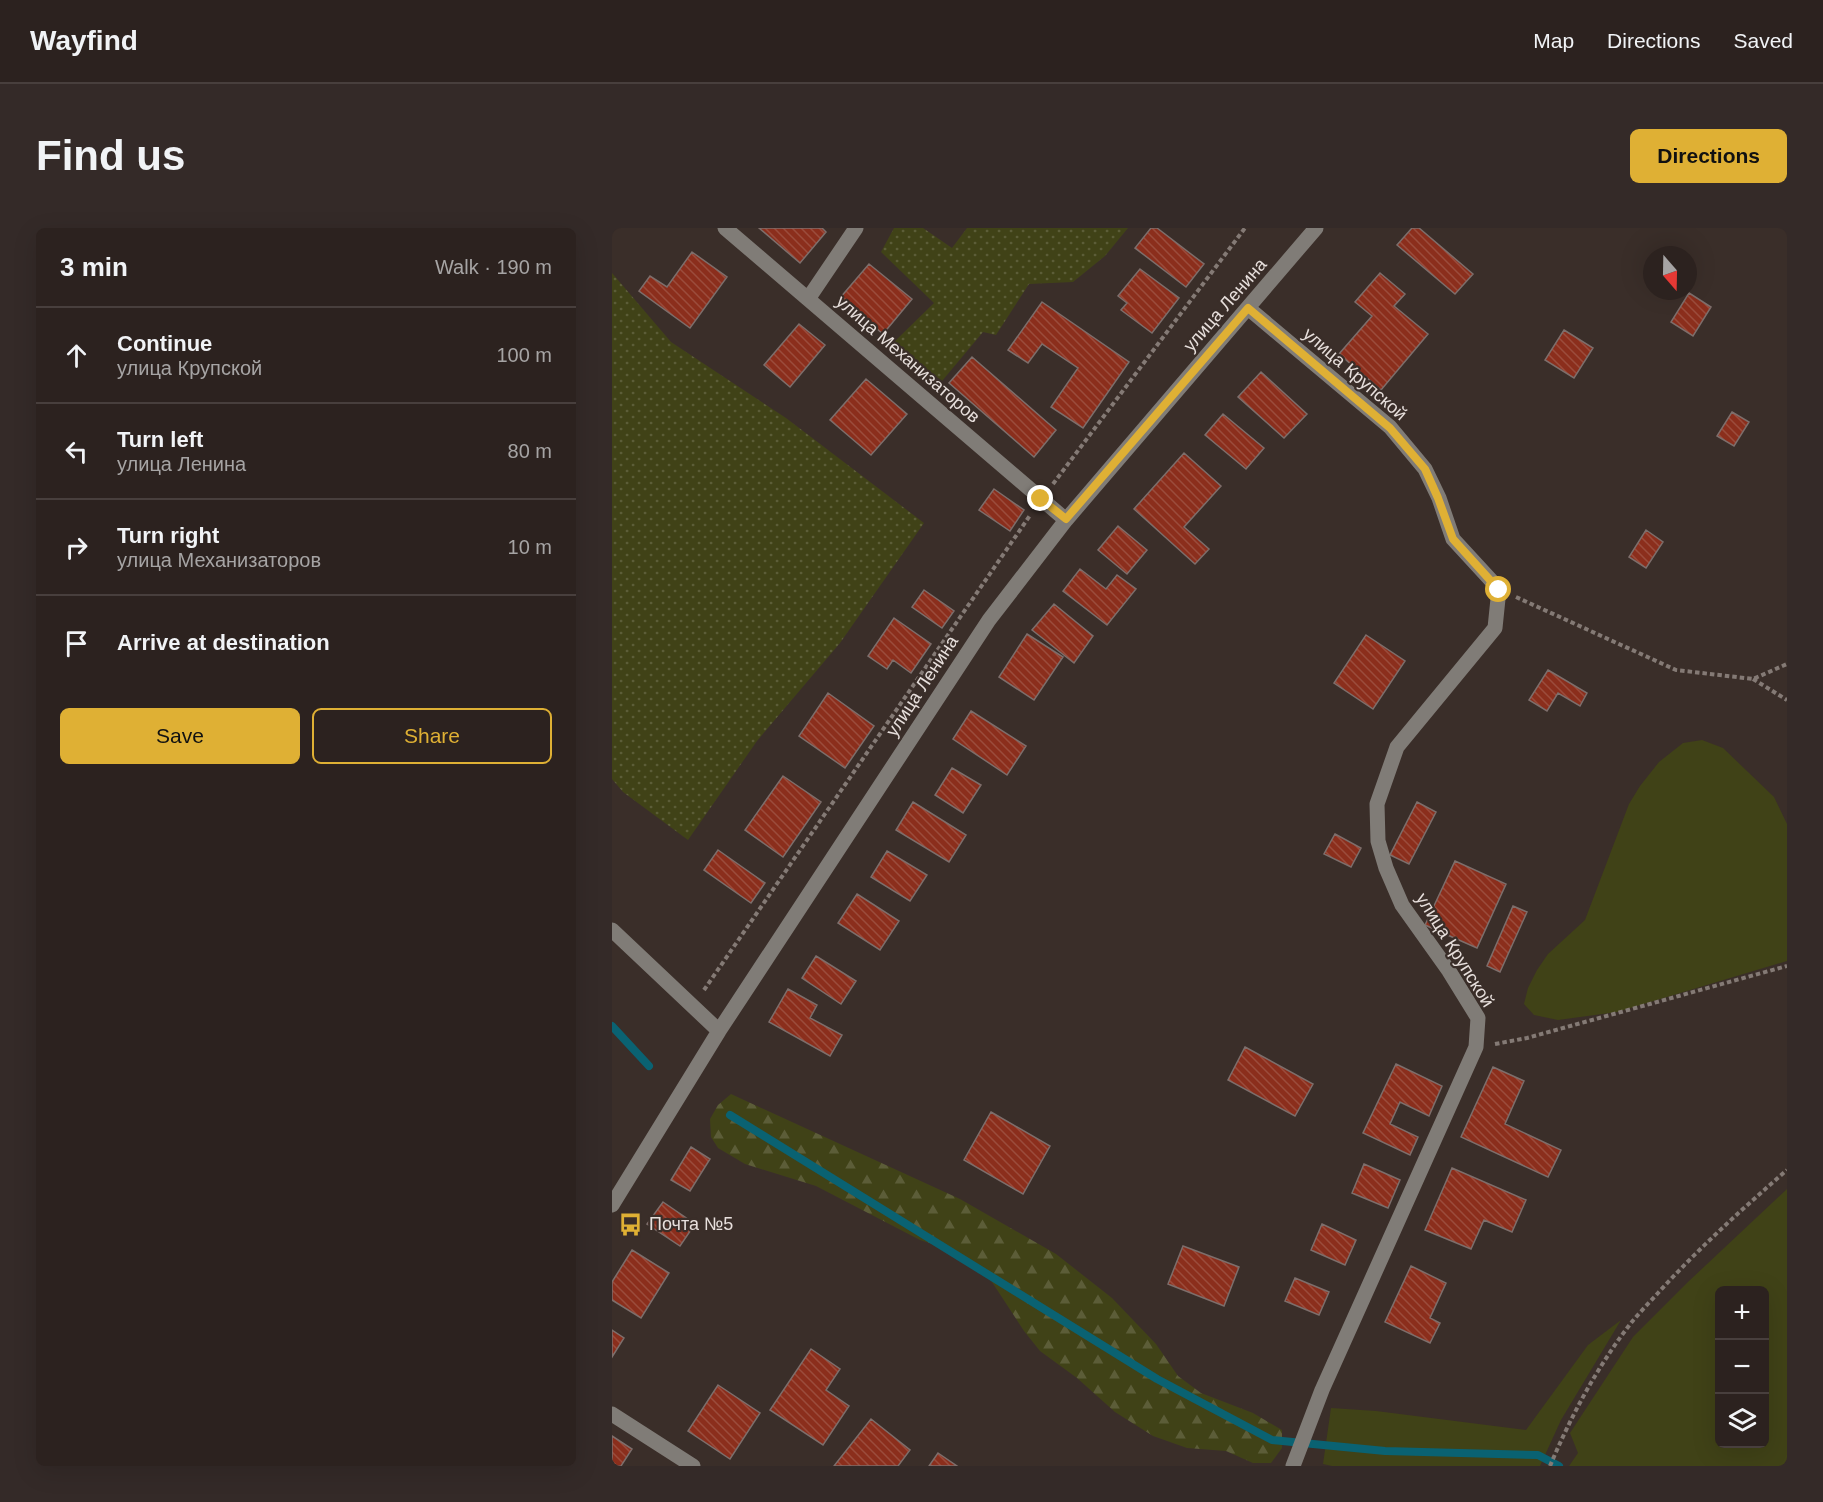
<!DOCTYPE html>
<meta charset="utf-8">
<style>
:root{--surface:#2c221f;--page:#342a28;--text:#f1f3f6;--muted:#a6a4a4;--line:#483f3d;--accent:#dfb034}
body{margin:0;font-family:Arial,sans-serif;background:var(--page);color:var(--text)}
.controls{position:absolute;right:18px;bottom:18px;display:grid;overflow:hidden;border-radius:9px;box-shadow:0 6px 24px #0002}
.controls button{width:54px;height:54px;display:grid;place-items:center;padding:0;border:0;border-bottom:2px solid var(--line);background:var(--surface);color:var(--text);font:30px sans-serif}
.compass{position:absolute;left:1031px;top:18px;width:54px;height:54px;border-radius:50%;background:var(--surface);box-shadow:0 6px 24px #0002;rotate:160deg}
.stop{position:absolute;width:18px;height:18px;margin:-14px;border:4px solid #dfb034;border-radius:50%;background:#fff}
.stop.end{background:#dfb034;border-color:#fff;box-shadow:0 2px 6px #0008}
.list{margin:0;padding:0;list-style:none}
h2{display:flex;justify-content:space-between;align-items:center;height:78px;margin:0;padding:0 24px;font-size:26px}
h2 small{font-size:20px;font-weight:400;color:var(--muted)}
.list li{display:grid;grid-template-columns:39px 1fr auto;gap:18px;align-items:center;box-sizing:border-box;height:96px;padding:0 24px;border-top:2px solid var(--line)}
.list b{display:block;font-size:22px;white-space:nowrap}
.list p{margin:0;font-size:20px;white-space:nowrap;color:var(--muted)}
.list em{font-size:20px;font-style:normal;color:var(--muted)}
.actions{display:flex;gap:12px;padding:18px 24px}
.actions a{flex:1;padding:14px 0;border:2px solid var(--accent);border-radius:9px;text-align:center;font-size:21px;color:var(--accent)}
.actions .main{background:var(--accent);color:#111}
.icon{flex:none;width:33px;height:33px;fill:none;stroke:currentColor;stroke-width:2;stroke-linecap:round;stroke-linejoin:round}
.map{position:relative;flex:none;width:1175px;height:1238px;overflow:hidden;border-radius:9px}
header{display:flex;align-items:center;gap:36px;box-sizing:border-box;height:84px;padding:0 30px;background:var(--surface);border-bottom:2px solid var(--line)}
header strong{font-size:28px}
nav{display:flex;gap:33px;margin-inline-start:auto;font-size:21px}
.intro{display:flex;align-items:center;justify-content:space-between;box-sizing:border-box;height:144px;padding:0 36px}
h1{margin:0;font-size:42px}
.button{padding:15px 27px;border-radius:9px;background:var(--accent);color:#111;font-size:21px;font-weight:700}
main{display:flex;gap:36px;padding:0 36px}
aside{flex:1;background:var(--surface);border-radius:9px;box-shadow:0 6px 24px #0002}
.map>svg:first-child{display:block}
.grass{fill:#404217;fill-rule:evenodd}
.forest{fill:url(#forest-firs)}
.garden{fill:url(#garden-dots)}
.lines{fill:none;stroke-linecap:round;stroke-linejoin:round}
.stream{stroke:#0a6272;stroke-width:8}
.building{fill:url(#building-back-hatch);stroke:#7d6e6b;stroke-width:1.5}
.path{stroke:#847a75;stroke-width:4;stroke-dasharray:4.5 3;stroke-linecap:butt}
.minor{stroke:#807c77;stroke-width:15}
.route{stroke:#dfb034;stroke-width:8}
.labels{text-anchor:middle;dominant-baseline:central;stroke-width:4.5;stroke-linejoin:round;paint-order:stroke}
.street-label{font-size:18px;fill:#e7dfdc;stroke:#3a2e29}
.poi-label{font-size:18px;fill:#e7dfdc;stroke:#3a2e29;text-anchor:start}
</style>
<header>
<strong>Wayfind</strong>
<nav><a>Map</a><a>Directions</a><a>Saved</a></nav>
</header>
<div class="intro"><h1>Find us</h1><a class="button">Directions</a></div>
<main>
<aside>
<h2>3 min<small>Walk · 190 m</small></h2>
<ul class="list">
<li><svg class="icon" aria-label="ahead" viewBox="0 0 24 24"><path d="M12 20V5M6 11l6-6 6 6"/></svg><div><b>Continue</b><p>улица Крупской</p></div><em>100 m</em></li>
<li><svg class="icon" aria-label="left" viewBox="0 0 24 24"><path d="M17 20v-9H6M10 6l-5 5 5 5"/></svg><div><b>Turn left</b><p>улица Ленина</p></div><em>80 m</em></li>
<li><svg class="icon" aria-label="right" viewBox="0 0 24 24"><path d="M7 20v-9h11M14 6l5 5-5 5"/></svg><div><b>Turn right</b><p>улица Механизаторов</p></div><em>10 m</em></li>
<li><svg class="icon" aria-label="arrive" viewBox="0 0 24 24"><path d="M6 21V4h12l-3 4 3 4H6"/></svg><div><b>Arrive at destination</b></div></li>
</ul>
<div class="actions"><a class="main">Save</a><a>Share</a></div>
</aside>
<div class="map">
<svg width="1175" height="1238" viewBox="0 0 1175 1238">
<defs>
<pattern id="forest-firs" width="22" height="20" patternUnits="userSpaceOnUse" patternTransform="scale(1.5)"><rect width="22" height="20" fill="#404217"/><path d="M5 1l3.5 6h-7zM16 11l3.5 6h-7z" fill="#5c5d38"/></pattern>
<pattern id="garden-dots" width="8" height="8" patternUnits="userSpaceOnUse" patternTransform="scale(1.5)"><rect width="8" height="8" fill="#404217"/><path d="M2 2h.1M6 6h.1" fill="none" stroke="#5c5d38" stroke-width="1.8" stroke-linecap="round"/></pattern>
<pattern id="building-back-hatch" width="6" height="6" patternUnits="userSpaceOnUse" patternTransform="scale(1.5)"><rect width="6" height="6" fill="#8b2e1c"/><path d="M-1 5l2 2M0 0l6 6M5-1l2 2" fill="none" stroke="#9b4c3c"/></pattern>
</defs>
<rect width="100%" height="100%" fill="#3a2e29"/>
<path class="grass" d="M1090,512L1111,520L1162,569L1175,596V733L1005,784L946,792L922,787L912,776L916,760L925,742L936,726L973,692L1017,576L1028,558L1047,534L1071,515Z
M1175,961V1238H957L966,1225L958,1205L1021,1109L1077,1053ZM1152,1062V1216H1108V1062Z
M1009,1092L949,1192L928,1238H720L711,1236L719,1180L764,1183L914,1202L976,1117Z"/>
<path class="forest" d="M119,866L348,971L444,1026L500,1070L544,1116L566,1148L589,1165L641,1185L670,1202V1220L659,1235H641L614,1223L575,1220L541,1208L503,1184L465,1150L428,1123L412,1103L378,1051L345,1024L308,1012L204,958L133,936L106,920L99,909L98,891L106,877Z"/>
<path class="garden" d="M282,0H311L340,20L355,0H516L493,28L461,54L417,56L384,107L371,104L330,153L281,115L322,75L269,24Z
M0,45L59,114L174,190L312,295L228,415L145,513L76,612L11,564L0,551Z"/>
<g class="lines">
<path class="stream" d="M0,798L37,838
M118,887L545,1151L660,1212L773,1223L926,1227L947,1238"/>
</g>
<path class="building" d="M147,0H210L214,4L188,35Z
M539,0H545L592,36L574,59L523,20Z
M800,0H807L861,46L843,66L785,17Z
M80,24L115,49L78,100L27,63L38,48L55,59Z
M257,36L300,71L271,106L228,70Z
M528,41L567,70L540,105L509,82L515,75L506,68Z
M768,45L793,66L782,78L816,106L769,162L727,126L760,88L743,74Z
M1077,65L1099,79L1081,108L1059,94Z
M430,74L517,134L471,200L439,179L466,140L430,116L416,135L396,122Z
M187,96L213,117L178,159L152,137Z
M952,102L981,120L962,150L933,132Z
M360,129L444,202L422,229L337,155Z
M649,144L695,186L672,210L626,169Z
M254,151L295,186L259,227L218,192Z
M1120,184L1137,194L1122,218L1105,208Z
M611,186L652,220L634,241L593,207Z
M572,225L609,258L572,299L597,321L583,336L522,281Z
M382,261L412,282L398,303L367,282Z
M506,298L535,322L515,346L486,322Z
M1034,302L1051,314L1034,340L1017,329Z
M468,341L494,361L505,347L524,361L495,397L451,363Z
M312,362L342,383L330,400L300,379Z
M442,376L481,408L462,435L420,402Z
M282,390L319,416L299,445L281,432L275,441L256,428Z
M415,406L451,429L422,472L387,449Z
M754,407L793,433L761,481L722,455Z
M936,442L975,465L968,478L946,465L935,483L917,472Z
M216,465L262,498L233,540L187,508Z
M359,483L414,518L395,547L341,511Z
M340,540L369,557L351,585L323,567Z
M171,548L209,574L171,629L133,602Z
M301,574L354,607L337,634L284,602Z
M805,574L824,584L797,636L778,627Z
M723,606L749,620L739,639L712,626Z
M106,622L153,655L139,675L92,642Z
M275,623L315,647L298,673L259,649Z
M843,633L894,656L865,720L813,697Z
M245,666L287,693L268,722L226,695Z
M901,678L915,684L888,744L875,738Z
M204,728L244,753L229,776L190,750Z
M176,761L205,777L198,790L230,807L218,828L157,794Z
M633,819L701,856L683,888L616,852Z
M784,836L830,858L817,888L788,874L778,896L806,909L798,927L751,905Z
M881,839L912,853L893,896L949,922L936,949L849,909Z
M379,884L438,918L411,966L352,932Z
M79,919L98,931L78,963L59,952Z
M752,936L788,952L776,980L740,965Z
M840,940L914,972L900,1004L872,992L859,1021L813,1002Z
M51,974L83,996L68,1018L35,996Z
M710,996L744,1012L733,1037L699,1022Z
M571,1018L627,1039L612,1078L556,1056Z
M20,1022L57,1045L29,1090L0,1072V1054Z
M799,1038L834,1055L818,1090L828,1095L818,1115L773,1094Z
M683,1050L717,1064L707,1087L673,1073Z
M0,1102L12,1110L0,1129Z
M199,1121L228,1141L214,1162L237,1178L211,1217L158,1182Z
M106,1157L148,1185L118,1231L76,1203Z
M259,1191L298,1222L286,1238H222Z
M0,1208L20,1221L9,1238H0Z
M326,1225L345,1238H317Z"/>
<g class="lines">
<path class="path" d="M441,256L633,0
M904,369L1064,442L1141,451L1175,436
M1141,451L1175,472
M92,762L419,286
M883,816L915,810L1175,738
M938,1238C959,1188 985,1139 1019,1095C1027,1085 1037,1075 1046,1065C1086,1021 1130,981 1175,942"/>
<path class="minor" d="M113,0L454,292
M196,71L244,0
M636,80L778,199L813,241L827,270L841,311L887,361L883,400L785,519L765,576L766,613L774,640L790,677L837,743L866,790L864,819L710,1162L681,1238
M0,702L107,803
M0,977L107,803L377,392L454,292L704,0
M0,1186L81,1238"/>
</g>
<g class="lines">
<path class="route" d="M429,271L454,291L636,80L778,200L813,241L826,270L841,311L887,362"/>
</g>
<defs>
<symbol id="bus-bare" viewBox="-9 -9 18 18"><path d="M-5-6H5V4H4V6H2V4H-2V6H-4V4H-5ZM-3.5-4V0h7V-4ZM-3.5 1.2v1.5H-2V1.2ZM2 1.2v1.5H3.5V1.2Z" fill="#dfb034" stroke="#3a2e29" stroke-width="2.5" paint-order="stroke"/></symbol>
</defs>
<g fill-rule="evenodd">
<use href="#bus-bare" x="2" y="980" width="33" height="33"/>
</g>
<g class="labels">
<g class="street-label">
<text transform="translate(613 77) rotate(-49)">улица Ленина</text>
<text transform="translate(296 131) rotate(41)">улица Механизаторов</text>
<text transform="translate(743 146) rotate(41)">улица Крупской</text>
<text transform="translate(310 458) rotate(-57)">улица Ленина</text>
<text transform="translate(843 722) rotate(58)">улица Крупской</text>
</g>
<g class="poi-label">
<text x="37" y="996">Почта №5</text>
</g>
</g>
</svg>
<div class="controls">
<button>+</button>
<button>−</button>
<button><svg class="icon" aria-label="layers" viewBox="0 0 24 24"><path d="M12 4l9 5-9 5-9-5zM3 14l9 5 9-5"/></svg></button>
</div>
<svg class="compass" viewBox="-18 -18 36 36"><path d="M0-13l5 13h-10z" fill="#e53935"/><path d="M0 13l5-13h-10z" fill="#a6a4a4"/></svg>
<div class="stop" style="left:887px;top:362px"></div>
<div class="stop end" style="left:429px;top:271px"></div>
</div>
</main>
